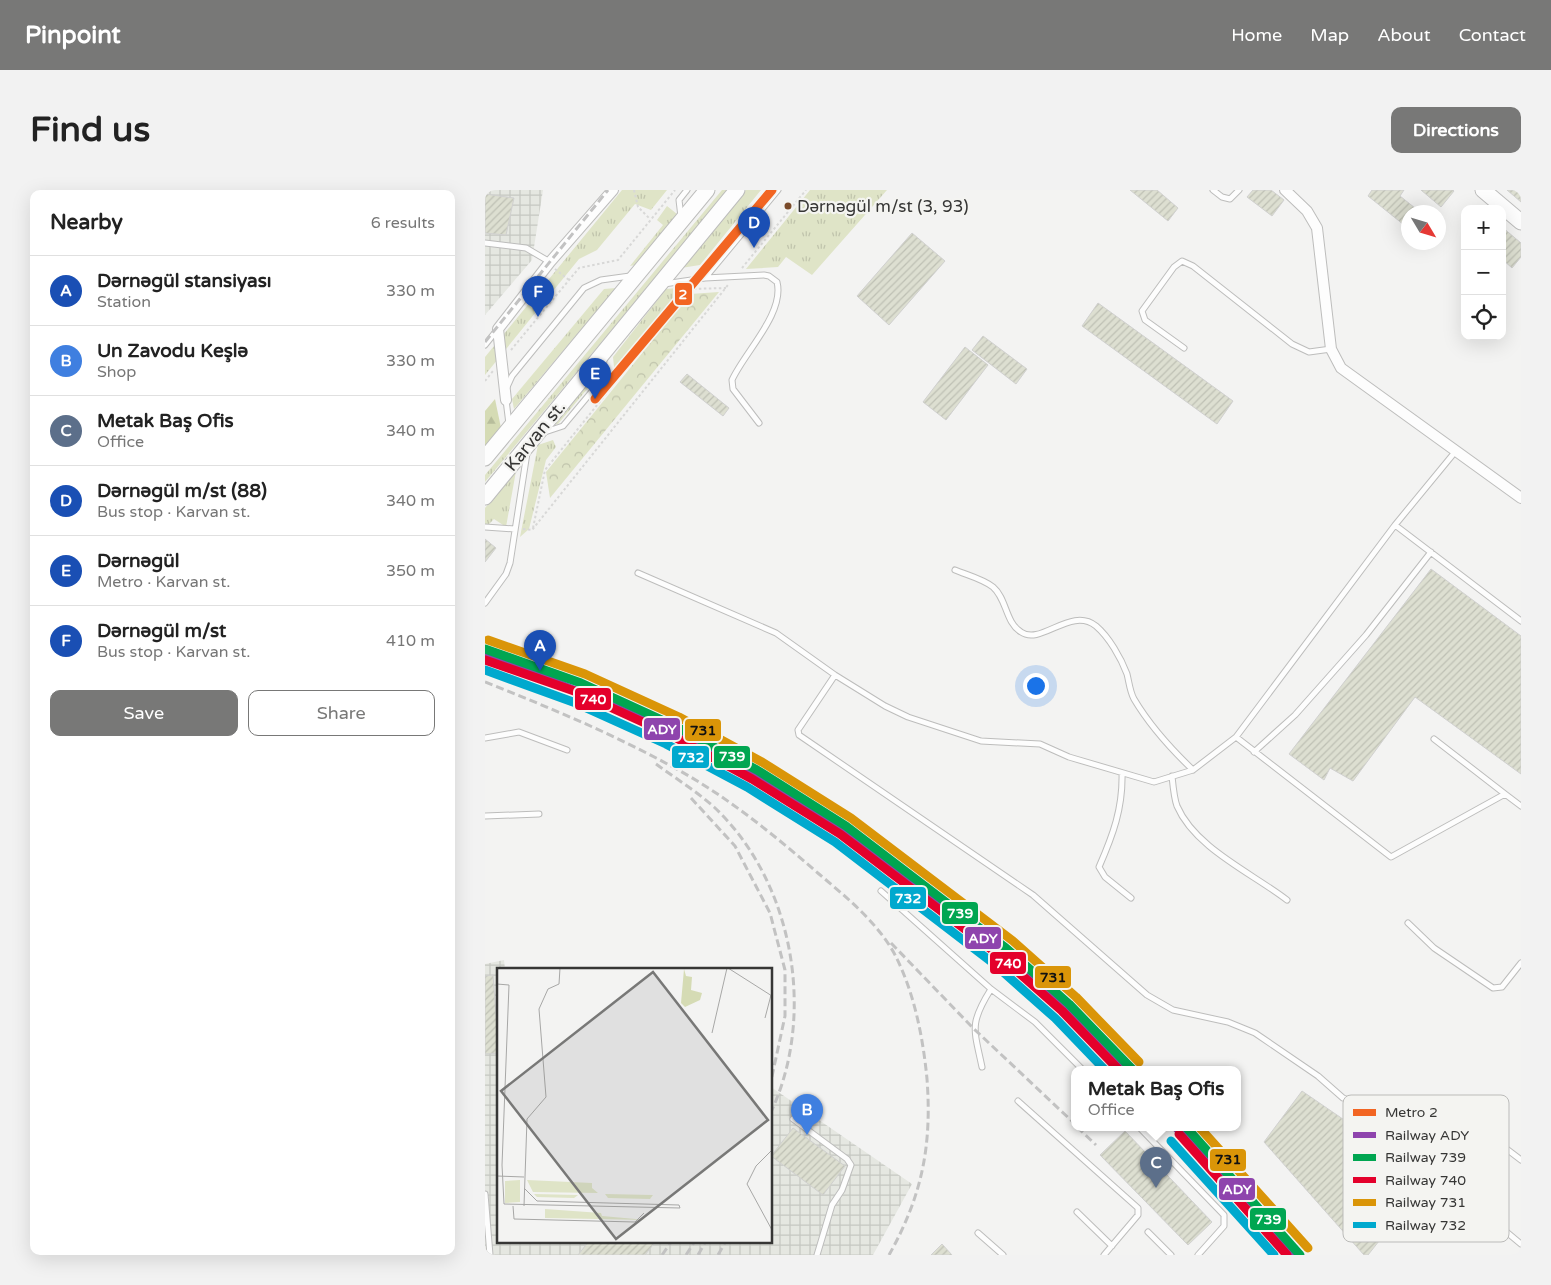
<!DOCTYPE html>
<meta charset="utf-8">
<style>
:root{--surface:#fff;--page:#f2f2f2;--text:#222;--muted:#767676;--line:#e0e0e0;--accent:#787877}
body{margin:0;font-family:"Varela Round",sans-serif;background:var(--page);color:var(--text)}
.controls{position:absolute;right:15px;top:15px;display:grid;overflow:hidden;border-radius:10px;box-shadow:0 5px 20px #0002}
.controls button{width:45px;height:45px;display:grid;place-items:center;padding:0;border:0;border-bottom:1px solid var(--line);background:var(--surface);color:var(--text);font:25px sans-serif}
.compass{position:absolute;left:916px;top:15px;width:45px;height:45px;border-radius:50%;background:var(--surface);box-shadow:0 5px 20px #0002;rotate:128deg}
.you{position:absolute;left:550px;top:495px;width:18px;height:18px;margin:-12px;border:4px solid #fff;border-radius:50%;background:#1a73e8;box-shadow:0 0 0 8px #1a73e833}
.badge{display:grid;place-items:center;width:32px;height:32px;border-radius:50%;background:var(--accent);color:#fff;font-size:16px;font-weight:700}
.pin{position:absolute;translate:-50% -41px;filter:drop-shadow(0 1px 2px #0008)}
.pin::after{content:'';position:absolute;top:26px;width:18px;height:15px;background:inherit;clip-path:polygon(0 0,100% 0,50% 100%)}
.popup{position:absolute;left:586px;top:876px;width:170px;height:65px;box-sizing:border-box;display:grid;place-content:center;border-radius:10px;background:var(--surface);filter:drop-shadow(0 1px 4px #0005);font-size:16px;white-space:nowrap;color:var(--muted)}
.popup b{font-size:19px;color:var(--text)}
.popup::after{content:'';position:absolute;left:50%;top:100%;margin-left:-10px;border:10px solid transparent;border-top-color:var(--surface)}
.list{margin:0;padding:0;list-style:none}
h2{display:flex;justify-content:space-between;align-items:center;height:65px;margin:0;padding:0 20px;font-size:21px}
h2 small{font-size:16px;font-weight:400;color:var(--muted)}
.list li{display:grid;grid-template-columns:32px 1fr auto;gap:15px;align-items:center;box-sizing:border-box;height:70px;padding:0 20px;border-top:1px solid var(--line)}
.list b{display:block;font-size:19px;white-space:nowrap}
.list p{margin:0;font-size:16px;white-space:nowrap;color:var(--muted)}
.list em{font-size:16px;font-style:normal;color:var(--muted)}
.actions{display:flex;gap:10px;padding:15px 20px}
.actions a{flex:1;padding:11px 0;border:1px solid var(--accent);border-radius:10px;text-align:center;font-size:18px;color:var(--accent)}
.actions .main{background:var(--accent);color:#fff}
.icon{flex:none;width:28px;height:28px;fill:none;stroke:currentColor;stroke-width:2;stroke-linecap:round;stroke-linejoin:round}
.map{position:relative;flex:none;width:1036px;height:1065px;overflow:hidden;border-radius:10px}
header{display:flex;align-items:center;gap:30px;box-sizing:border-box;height:70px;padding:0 25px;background:var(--accent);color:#fff}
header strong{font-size:24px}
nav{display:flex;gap:28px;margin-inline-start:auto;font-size:18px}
.intro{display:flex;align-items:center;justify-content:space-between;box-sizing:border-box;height:120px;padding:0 30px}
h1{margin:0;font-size:35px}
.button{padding:12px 22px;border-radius:10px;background:var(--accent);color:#fff;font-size:18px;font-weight:700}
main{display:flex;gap:30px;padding:0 30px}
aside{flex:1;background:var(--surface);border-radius:10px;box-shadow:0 5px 20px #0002}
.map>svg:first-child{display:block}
.industrial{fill:url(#industrial-grid)}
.grass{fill:url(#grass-tufts)}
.forest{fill:url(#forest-firs)}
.park{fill:url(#park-crowns)}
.building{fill:url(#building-hatch);stroke:#d0d0cf}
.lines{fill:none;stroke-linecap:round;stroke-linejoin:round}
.lane-casing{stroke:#bdbdbc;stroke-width:7}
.street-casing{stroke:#bdbdbc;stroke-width:12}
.secondary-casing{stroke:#bdbdbc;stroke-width:17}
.path{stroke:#d8d8d7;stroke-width:2;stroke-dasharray:2.5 2.5;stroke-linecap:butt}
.lane{stroke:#fdfdfd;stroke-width:5}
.street{stroke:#fdfdfd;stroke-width:10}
.secondary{stroke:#fdfdfd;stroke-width:15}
.rail{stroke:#c2c2c2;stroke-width:3;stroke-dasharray:8 4;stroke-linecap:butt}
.rail-1-casing{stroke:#f4f4f1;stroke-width:12}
.rail-2-casing{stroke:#f4f4f1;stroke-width:12}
.rail-3-casing{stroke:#f4f4f1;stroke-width:12}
.rail-4-casing{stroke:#f4f4f1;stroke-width:12}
.rail-5-casing{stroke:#f4f4f1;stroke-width:12}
.rail-1{stroke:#8e44ad;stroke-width:9}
.rail-2{stroke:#00a651;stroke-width:9}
.rail-3{stroke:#e4002b;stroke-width:9}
.rail-4{stroke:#da9508;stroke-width:9}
.rail-5{stroke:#00a9ce;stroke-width:9}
.metro-1-casing{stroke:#f4f4f1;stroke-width:12}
.metro-1{stroke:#f26522;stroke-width:9}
.bus-dot{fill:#7a4b2a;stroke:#f4f4f1;stroke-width:2}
.labels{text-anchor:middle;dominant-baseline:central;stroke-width:4.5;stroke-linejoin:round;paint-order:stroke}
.bus-label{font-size:17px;fill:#363635;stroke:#f4f4f1;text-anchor:start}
.street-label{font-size:18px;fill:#363635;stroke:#f4f4f1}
.inset-road{fill:none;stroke:#a7a7a6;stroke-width:1}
.view{fill:#787877;fill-opacity:0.15;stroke:#787877;stroke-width:2.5}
.inset-edge{fill:none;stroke:#363635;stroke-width:2.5}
.key{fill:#f4f4f1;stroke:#bbbbb9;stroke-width:1}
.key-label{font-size:14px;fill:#363635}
.line-badge{stroke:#f4f4f1;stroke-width:2}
.badge-label{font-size:14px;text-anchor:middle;font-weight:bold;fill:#fff}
.pale-badge-label{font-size:14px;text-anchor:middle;font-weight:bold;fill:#111}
</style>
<header>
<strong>Pinpoint</strong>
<nav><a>Home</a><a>Map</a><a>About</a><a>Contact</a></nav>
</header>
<div class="intro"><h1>Find us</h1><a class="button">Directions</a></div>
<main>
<aside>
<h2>Nearby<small>6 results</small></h2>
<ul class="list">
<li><span class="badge" style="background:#1a4fb4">A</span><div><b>Dərnəgül stansiyası</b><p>Station</p></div><em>330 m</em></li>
<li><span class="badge" style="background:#3f7fe0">B</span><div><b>Un Zavodu Keşlə</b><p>Shop</p></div><em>330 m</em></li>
<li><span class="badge" style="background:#5c6f8a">C</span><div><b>Metak Baş Ofis</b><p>Office</p></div><em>340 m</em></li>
<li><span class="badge" style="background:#1a4fb4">D</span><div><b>Dərnəgül m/st (88)</b><p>Bus stop · Karvan st.</p></div><em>340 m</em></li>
<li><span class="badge" style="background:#1a4fb4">E</span><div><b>Dərnəgül</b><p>Metro · Karvan st.</p></div><em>350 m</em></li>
<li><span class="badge" style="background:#1a4fb4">F</span><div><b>Dərnəgül m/st</b><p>Bus stop · Karvan st.</p></div><em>410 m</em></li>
</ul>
<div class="actions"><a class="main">Save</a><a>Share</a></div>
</aside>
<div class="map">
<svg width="1036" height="1065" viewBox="0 0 1036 1065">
<defs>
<pattern id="industrial-grid" width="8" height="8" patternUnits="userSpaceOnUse" patternTransform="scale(1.25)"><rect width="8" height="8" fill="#e5e7e1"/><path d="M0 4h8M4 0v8" fill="none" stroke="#c5c7c2"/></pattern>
<pattern id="grass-tufts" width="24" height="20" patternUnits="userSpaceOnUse" patternTransform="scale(1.25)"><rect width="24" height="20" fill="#dfe4c7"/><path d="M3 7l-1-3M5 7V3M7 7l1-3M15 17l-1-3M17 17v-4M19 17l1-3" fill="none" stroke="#c0c4ac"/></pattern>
<pattern id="forest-firs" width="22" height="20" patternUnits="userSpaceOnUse" patternTransform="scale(1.25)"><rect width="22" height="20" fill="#d5dbb4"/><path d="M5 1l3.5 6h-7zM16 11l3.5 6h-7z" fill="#b7bd9b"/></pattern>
<pattern id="park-crowns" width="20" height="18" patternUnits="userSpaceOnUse" patternTransform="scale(1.25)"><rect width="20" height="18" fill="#dfe4c7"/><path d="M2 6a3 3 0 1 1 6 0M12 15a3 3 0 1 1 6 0" fill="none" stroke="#c0c4ac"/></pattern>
<pattern id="building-hatch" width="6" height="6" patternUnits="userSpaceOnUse" patternTransform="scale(1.25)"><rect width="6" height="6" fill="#dddfd1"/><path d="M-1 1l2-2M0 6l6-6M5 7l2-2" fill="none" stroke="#bec0b4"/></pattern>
</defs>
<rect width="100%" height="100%" fill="#f3f3f2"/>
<path class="industrial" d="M0,0H58L47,70L0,125Z
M19,770L20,779H14V1051H286V897L427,994L388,1065H0V774Z"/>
<path class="grass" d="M137,0H182L166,20L150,14L112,60L94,69L0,185V167Z
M237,0H243L0,292V285Z
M261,0H276L215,75L196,78Z
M325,0H402L327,85L301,67L293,77L261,79Z
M182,16L192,24L150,75L145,76L178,35L172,30Z
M203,97L130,187L128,167L181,99Z
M131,98L29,219L27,209L119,99Z
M113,181V186L73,234L68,235Z
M68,250L71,257L61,270L44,339L35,347L53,255Z
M31,281L21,337L9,329L0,338V318Z"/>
<path class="forest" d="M10,209L16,238L0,258V221Z"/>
<path class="park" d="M234,102L65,308L61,282L205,104Z"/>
<path class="building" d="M645,0H672L693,18L683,31Z
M768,0H786L799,10L787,26L762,7Z
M887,0H919L915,6L935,22H924V39L883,6Z
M936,0H968L969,1L956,17Z
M1022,0H1036V12Z
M0,4L29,8L21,45L0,43Z
M1017,37L1036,53V67L1027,78L1017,69Z
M427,43L460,71L404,135L372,106Z
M613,113L748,211L732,234L597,136Z
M498,146L542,179L531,194L487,160Z
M480,157L503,175L461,230L438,212Z
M202,184L244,218L238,226L195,192Z
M0,349L11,358L0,372Z
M946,379L1036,446V584L930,507L868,591L845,578L839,590L804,564Z
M8,785L14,863L0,864V786Z
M817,901L903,960L876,997L913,1027L883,1065H879L779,952Z
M308,938L360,976L338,1005L286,966Z
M640,941L727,1032L703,1055L615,965Z
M104,1051H171L160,1065H93Z
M457,1054L467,1065H446Z"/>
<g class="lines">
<defs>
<path id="lane" d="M728,0L737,7L745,9L754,0
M196,27L194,10L202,0
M0,53L41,58L65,72
M220,88L279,85L284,86L292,92C300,123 259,163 247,190L248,199L274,233
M179,94L220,88L293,0
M0,155L12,140
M699,158L660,130L657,121L689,77L697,71L708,76L807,154L824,162L846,159
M22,197L27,186L99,98L116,90L145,86
M21,210L24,234
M57,243L78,236L114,193L118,185L119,168
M970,262L910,335L1036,431
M0,337L30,339
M470,380C482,385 498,389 508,397C522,409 520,432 536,442C556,456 586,416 611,436C624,447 636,468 642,484C644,492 645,502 649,509C665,536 686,559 708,580
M153,383L291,443L350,485L400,516L423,527L496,551L555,554L584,567L669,592L708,580L751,547L910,335
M0,413L21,384L25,373L42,263
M350,485L313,540L314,545L548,705L662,805L688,820L743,832L770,843L833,886L858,908L907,923L959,926L990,935L1036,970
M751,547L906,667L1020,604L1036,616
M0,548L34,542L82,560
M949,549L1020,604
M769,562L810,525L881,445L946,362
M637,583C638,618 628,645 614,677L620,687L646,708
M687,586C688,596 689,608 692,616C710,658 767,683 802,710
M0,626L54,624
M396,701L506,799L550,832L597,879
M923,733L949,758L1008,798L1017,797L1036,773
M497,877C489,839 484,834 506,799
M533,911L653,1018V1025L619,1065
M308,929L362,969L366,975L357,1000L347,1015L332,1065
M654,937L739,1025V1036L713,1065
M0,1004L5,1065
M982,1009L1036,1054
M592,1022L627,1056
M663,1042L686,1065
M493,1043L518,1065"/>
<path id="street" d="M800,0L822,21L832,38L846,159L856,178L1036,308
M21,210L13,139L65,72L128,0"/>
<path id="secondary" d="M998,0L1036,32
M0,268L222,0
M0,307L252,0"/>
</defs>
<use href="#lane" class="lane-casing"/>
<use href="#street" class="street-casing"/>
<use href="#secondary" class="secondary-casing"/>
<path class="path" d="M149,0L153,17L165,29
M257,78L321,0
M70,79L84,90
M26,160L94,78L133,70L190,0
M0,191L8,181
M48,338L60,280L205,99L241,98
M38,339L47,340L243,95
M28,490L35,493L49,460L42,457"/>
<use href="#lane" class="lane"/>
<use href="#street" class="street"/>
<use href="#secondary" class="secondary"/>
<path class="rail" d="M0,152L123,0
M0,492C63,517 126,543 186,576C239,604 288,644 334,684C361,707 391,731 409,763C429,801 438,847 442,889C447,956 437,1006 404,1065
M171,574C190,588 211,601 229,617C308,691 332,824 286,922
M206,608L250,656L285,723L300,780V826L286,891
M406,753L488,838L590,934
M592,937L611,955
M177,1065L187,1051
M201,1065L210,1051
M213,1065L221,1051
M233,1065L241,1051"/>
<defs>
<path id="rail-1" d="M0,465C91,500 182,537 267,586C406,664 528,766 639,879
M691,937L750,997L808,1065"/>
<path id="rail-2" d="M0,459L96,493L190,536L272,580L361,636L521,758L584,814L647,879
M701,937L815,1065"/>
<path id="rail-3" d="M0,470L92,502L186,545L267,589L355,644L515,766L577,821L633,879
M694,944L802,1065"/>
<path id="rail-4" d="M3,450L100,484L194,527L277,572L366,628L528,751L591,807L654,872
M714,937L823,1058"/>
<path id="rail-5" d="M0,480L88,512L181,554L262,597L350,652L508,773L570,828L619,879
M686,951L789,1065"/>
</defs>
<use href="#rail-1" class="rail-1-casing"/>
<use href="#rail-2" class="rail-2-casing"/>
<use href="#rail-3" class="rail-3-casing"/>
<use href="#rail-4" class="rail-4-casing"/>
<use href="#rail-5" class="rail-5-casing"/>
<use href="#rail-1" class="rail-1"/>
<use href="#rail-2" class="rail-2"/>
<use href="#rail-3" class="rail-3"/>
<use href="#rail-4" class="rail-4"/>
<use href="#rail-5" class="rail-5"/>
<defs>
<path id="metro-1" d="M110,209L287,0"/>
</defs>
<use href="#metro-1" class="metro-1-casing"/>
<use href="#metro-1" class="metro-1"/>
</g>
<circle class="bus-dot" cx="303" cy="16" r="4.5"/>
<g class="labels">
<g class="bus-label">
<text x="312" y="16">Dərnəgül m/st (3, 93)</text>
</g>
<g class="street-label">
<text transform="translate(50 246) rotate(-51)">Karvan st.</text>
</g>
</g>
<g transform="translate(12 778)">
<rect width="275" height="275" fill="#f3f3f2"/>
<path d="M30,212L95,215V220L101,225L36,224ZM37,226L81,227L77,230L40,229ZM48,241L104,245L105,248L150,252L48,250Z" fill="#dfe4c7"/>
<path d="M187,1L189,8L195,9L194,22L205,25L203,32L188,39L184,35Z" fill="#d5dbb4"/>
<path d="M23,212V234L8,235V213ZM108,226L156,227L153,231L111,230Z" fill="#dfe4c7"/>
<path class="inset-road" d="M231,0L275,28M0,16L12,17L5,197L7,236L183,240L182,237L40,233L27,220M268,50L274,27M215,65L230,0M275,182L259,198L250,216L275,262M0,208L27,209M16,238L17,251L138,254L147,245M27,238L30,151L49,129L42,41L51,21L62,16L63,0"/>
<path class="view" d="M156,4L271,152L119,271L4,123Z"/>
<rect width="275" height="275" class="inset-edge"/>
</g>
<rect x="858" y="905" width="166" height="147" rx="8" class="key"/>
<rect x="868" y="919" width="23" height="7" fill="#f26522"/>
<rect x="868" y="942" width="23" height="6" fill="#8e44ad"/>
<rect x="868" y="964" width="23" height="7" fill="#00a651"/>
<rect x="868" y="987" width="23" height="6" fill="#e4002b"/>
<rect x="868" y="1009" width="23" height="7" fill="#da9508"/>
<rect x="868" y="1032" width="23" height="6" fill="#00a9ce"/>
<g class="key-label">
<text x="900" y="927">Metro 2</text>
<text x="900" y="950">Railway ADY</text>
<text x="900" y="972">Railway 739</text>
<text x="900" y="995">Railway 740</text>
<text x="900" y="1017">Railway 731</text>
<text x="900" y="1040">Railway 732</text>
</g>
<g class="line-badge">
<rect x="189" y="92" width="19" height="24" rx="5" fill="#f26522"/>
<rect x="89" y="497" width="38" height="24" rx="5" fill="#e4002b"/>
<rect x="158" y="527" width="38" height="24" rx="5" fill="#8e44ad"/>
<rect x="199" y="528" width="38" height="24" rx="5" fill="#da9508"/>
<rect x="228" y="555" width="38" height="24" rx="5" fill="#00a651"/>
<rect x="186" y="555" width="39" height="24" rx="5" fill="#00a9ce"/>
<rect x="404" y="696" width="38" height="24" rx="5" fill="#00a9ce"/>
<rect x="456" y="711" width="38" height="24" rx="5" fill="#00a651"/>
<rect x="479" y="736" width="38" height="24" rx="5" fill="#8e44ad"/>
<rect x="504" y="761" width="38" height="24" rx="5" fill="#e4002b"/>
<rect x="549" y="775" width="38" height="24" rx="5" fill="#da9508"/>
<rect x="724" y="958" width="38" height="24" rx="5" fill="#da9508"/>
<rect x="733" y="987" width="38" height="24" rx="5" fill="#8e44ad"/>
<rect x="764" y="1017" width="38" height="24" rx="5" fill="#00a651"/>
</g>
<g class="badge-label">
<text x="198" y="109">2</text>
<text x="108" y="514">740</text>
<text x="177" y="544">ADY</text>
<text x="247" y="571">739</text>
<text x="206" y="572">732</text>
<text x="423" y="713">732</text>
<text x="475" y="728">739</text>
<text x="498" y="753">ADY</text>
<text x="523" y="778">740</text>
<text x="752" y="1004">ADY</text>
<text x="783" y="1034">739</text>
</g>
<g class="pale-badge-label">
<text x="218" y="545">731</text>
<text x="568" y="792">731</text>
<text x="743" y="974">731</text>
</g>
</svg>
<div class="controls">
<button>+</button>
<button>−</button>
<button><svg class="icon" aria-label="locate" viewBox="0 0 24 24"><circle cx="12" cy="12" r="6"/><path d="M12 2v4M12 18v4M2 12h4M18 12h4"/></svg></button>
</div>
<svg class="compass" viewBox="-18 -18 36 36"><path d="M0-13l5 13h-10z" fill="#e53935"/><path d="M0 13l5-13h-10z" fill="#767676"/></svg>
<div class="you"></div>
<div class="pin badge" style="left:55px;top:481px;background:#1a4fb4">A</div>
<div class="pin badge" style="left:322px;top:945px;background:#3f7fe0">B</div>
<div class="pin badge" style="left:671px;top:998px;background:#5c6f8a">C</div>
<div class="popup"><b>Metak Baş Ofis</b>Office</div>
<div class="pin badge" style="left:269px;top:58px;background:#1a4fb4">D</div>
<div class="pin badge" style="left:110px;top:209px;background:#1a4fb4">E</div>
<div class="pin badge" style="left:53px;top:127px;background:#1a4fb4">F</div>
</div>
</main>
